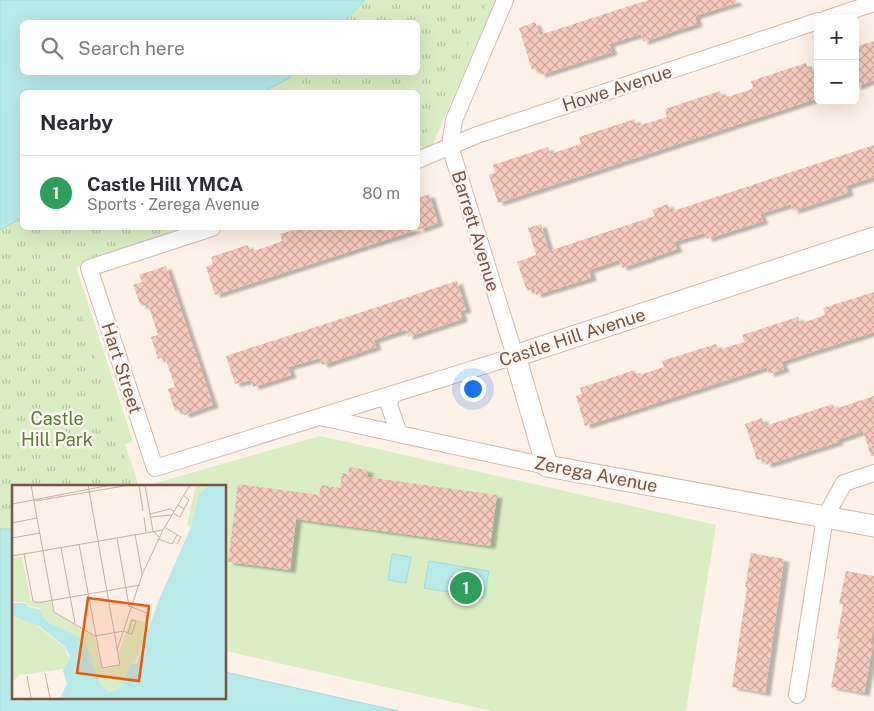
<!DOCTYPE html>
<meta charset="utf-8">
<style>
:root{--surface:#fff;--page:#f2f2f3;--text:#2b2b33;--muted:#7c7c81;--line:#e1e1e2;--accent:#f24e42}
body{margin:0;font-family:"Public Sans",sans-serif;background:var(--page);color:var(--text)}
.controls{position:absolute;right:15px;top:15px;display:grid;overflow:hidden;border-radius:8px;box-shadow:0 5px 20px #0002}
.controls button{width:45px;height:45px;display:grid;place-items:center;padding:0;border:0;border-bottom:1px solid var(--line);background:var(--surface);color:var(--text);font:25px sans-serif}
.you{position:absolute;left:472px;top:388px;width:18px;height:18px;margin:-12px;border:4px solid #fff;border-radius:50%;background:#1a73e8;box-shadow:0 0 0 8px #1a73e833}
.badge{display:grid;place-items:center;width:32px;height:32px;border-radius:50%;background:var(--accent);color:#fff;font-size:16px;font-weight:700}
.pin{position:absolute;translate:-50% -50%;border:2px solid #fff;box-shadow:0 1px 5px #0006}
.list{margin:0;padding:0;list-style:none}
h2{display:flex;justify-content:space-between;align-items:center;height:65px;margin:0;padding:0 20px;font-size:21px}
h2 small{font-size:16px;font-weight:400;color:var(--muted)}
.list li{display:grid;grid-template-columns:32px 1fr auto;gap:15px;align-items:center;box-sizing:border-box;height:75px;padding:0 20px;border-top:1px solid var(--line)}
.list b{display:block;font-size:19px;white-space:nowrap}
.list p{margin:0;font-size:16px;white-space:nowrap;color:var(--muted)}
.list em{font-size:16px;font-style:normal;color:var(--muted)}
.icon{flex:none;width:28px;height:28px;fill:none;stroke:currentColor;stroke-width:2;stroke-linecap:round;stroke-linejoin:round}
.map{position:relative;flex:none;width:874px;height:711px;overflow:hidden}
.search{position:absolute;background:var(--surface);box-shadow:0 5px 20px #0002;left:20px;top:20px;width:400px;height:55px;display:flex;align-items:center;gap:12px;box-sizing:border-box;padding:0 18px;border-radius:8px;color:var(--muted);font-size:19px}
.panel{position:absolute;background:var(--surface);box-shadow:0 5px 20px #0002;left:20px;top:90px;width:400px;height:140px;border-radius:8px}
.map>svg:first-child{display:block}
.green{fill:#dbeec3}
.park{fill:url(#park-tufts)}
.water{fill:#b9eaea;stroke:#9edddd}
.building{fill:url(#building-cross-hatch);filter:url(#shadow)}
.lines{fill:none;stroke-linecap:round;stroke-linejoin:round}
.minor-casing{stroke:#d4b9ae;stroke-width:18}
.tertiary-casing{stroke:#d4b9ae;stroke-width:23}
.minor{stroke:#fff;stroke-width:16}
.tertiary{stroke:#fff;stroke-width:21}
.labels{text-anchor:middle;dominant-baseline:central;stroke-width:5;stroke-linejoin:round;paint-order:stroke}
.street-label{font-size:18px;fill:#7b5248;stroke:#fff6ef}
.park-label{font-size:18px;fill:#587b3c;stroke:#fff6ef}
.inset-road{fill:none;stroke:#cab1a7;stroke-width:1}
.view{fill:#e8590c;fill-opacity:0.15;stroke:#e8590c;stroke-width:2.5}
.inset-edge{fill:none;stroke:#7b5248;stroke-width:2.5}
</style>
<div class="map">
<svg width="874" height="711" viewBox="0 0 874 711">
<defs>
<pattern id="park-tufts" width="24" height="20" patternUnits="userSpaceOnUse" patternTransform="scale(1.25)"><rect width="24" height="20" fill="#dbeec3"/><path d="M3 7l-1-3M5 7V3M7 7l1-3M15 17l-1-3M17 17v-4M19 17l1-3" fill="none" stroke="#b7c3a0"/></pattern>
<pattern id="building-cross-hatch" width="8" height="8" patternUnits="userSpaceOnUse" patternTransform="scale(1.25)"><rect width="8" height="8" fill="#f6cabc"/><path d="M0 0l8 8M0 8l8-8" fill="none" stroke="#cca79b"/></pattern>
<filter id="shadow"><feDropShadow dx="5.5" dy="3" stdDeviation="1" flood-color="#0004"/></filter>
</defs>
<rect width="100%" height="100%" fill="#fef1e7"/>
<path class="green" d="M414,0H496L432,146L418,152V92H363L418,72V22Z
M64,228H185L75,264L133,442L125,444L139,486H121L58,311Z
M320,436L716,525L686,711H492L225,651V486L149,485Z"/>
<path class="park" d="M365,0H488L429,131L418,135V92H263L288,79L294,73L418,72V22H343Z
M22,218V228H179L69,270L134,486H14V529H0V230Z"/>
<path class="water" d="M0,0H365L343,22H22V72L294,73L288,79L263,92H22V218L0,230Z
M0,529H14V697H225V672L398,711H0Z
M392,554L411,557L406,583L388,580Z
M429,561L489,571L484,598L424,588Z"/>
<path class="building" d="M648,0H736V3L695,16L697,24L681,29L643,42L641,34L634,36L609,44L612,52L540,75L538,68L532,70L519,28L535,22L540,35Z
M874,41V80L855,87V47Z
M806,63L809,71L814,68L818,78V98L498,203L489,175L495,173L493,165L548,147L550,154L581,144L579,137L635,119L637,126L661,119L667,117L665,109L720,91L722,98L747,91L753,88L751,81Z
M874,145V177L846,186L848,193L793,211L791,204L760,214L763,221L707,239L705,233L687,238L674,242L677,249L622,268L619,260L589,270L591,278L536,295L534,288L527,291L517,262L536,255L528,228L541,224L549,251L655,216L652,210L668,204L670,212Z
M429,194L438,223L418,230V198Z
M301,228H416V230L215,295L206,267L213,264L211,257L248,245L250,252L269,246L282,241L280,234Z
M166,266L213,405L184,415L182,409L175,411L168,389L175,387L165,357L158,359L151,337L158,335L152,316L148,304L141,306L133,285L142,282L139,275Z
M457,281L466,310L460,311L462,319L408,337L406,330L398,332L374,340L376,347L322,365L320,358L288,367L291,375L253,387L251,380L235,384L226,356Z
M874,292V332L781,362L784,369L769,374L767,367L585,426L576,396L582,394L580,388L635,370L637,376L664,367L662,361L716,344L718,350L745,342L742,335L798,317L800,324L825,315L823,308Z
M874,396V456H871L863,431L837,440L838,442L766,465L764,458L757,460L745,424L762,418L765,426L833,404L835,409Z
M349,467L368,470L367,477L497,495L490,546L296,519L290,570L228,562L238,484L319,495L321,485L340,488L342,473L348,474Z
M751,553L784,559L765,693L732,687L747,587H745Z
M846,571L874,576V625L870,644L873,645L864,693L831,687L840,639L837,638L843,605L839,604Z"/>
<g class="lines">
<defs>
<path id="minor" d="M826,19L874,3
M418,160L477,135L818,21
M212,228L89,268L155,468L515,356L450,146L454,120L505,0
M397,393L391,396L389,405L399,434
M320,417L547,466
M797,695L825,517L844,483L874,473"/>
<path id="tertiary" d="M874,238L515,356L547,466L874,526"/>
</defs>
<use href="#minor" class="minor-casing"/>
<use href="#tertiary" class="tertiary-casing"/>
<use href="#minor" class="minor"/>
<use href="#tertiary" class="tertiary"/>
</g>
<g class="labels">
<g class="street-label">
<text transform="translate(617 88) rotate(-18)">Howe Avenue</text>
<text transform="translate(476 231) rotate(73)">Barrett Avenue</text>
<text transform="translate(572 337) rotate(-18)">Castle Hill Avenue</text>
<text transform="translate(122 368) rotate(72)">Hart Street</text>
<text transform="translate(596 474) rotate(11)">Zerega Avenue</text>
</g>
<g class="park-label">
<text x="57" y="418">Castle<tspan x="57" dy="21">Hill Park</tspan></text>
</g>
</g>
<g transform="translate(12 485)">
<rect width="214" height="214" fill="#fef1e7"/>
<path d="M42,127L83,152L89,184L112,181H109L107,166L119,133L138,139L124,176L114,182L89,186Z" fill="#dbeec3"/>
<path d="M184,0H196L187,9L179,42L175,40Z" fill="#dbeec3"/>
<path d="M10,72L19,116H39L42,127L82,153L90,185L118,179L110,200L102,206L97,207L88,199L76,164L65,151L34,136L27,123L17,121L13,117H0V73ZM0,132L20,137L52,162L57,173L52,184L8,190L0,197Z" fill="#dbeec3"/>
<path d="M196,0H214V213H48L55,199L51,186L58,171L52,161L27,141L0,131V118H13L17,122L27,124L34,136L65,151L76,164L88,199L97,207L102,206L110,200L118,179L125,178L146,117L179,42L187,9Z" fill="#b9eaea"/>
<path class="inset-road" d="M19,0L42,127L83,151L112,146L116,148L120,149L124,136L120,135L116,148M76,0L86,56M127,0L131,26M133,0L141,46L147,52M172,11L177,15L172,24M23,16L118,0M0,19L99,0M161,28L168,32L172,24L166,20M138,29L158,24L162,26M132,32L134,47M139,32L160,30M0,38L25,33M152,42L169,52L165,59M123,49L130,89M0,53L28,48M105,53L117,121L135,128M146,54L160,59L165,50M67,59L90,183L108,180L86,56M49,63L63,138M12,69L21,116L25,118L128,100M0,71L151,45L178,0M105,165L130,90L151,45M33,188L38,213M15,191L19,213"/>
<path class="view" d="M76,113L137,121L127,196L65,188Z"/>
<rect width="214" height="214" class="inset-edge"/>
</g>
</svg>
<div class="controls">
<button>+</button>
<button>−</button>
</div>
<div class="you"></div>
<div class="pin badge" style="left:466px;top:588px;background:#2e9e5b">1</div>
<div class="search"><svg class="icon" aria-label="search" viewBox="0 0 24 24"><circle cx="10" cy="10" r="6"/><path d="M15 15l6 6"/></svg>Search here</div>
<section class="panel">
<h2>Nearby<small></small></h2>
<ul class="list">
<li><span class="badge" style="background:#2e9e5b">1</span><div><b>Castle Hill YMCA</b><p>Sports · Zerega Avenue</p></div><em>80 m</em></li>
</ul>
</section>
</div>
